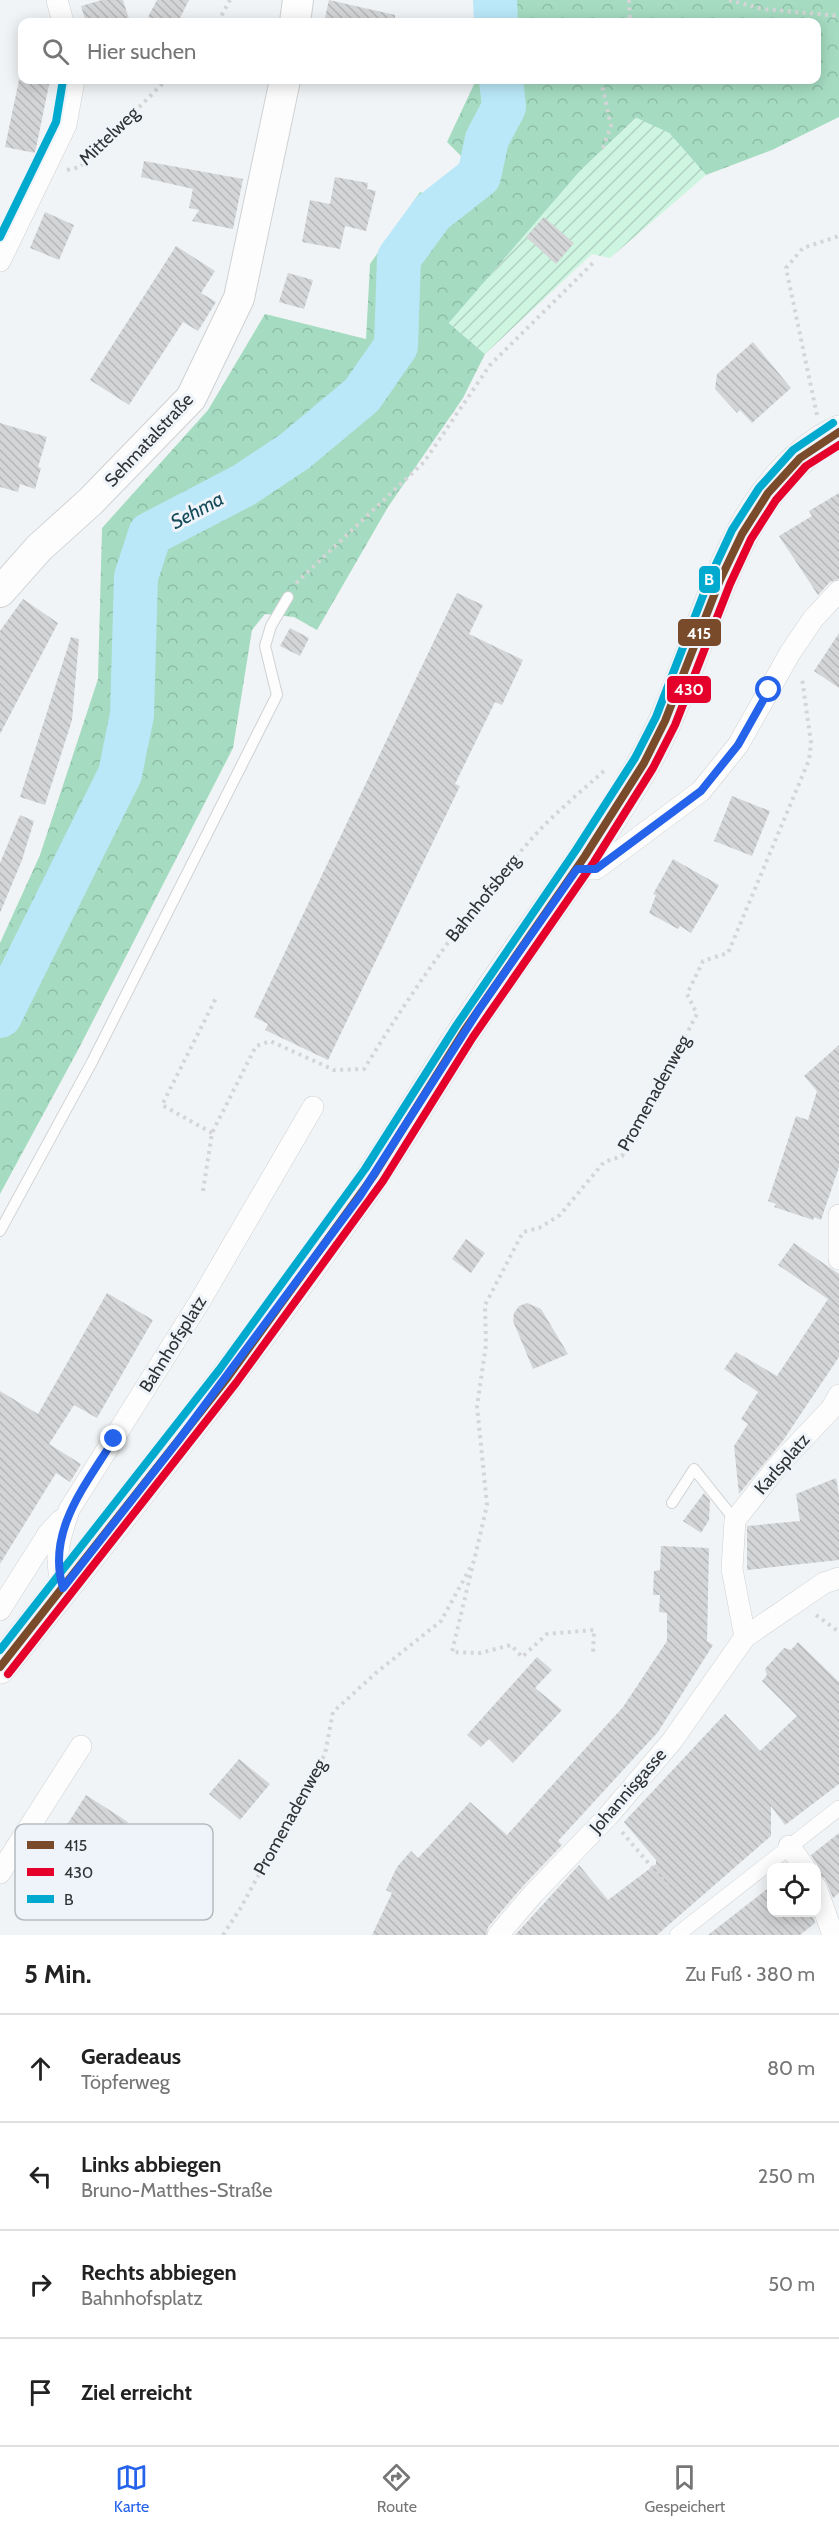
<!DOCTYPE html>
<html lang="de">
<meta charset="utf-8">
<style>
:root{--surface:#fff;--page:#f2f2f2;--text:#222;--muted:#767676;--line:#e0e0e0;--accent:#2563eb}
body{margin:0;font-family:Cabin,sans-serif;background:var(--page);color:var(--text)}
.controls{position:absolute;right:18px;bottom:18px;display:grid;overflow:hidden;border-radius:12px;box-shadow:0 3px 15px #0003}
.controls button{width:54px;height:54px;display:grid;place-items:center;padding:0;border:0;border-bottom:2px solid var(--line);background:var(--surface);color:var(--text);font:30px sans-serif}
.stop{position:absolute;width:18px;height:18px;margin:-14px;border:4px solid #2563eb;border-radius:50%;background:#fff}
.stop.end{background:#2563eb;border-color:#fff;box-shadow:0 2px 6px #0008}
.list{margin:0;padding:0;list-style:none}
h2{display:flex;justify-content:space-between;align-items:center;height:78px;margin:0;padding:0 24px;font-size:26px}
h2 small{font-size:20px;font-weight:400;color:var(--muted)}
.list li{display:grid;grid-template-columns:39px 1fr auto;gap:18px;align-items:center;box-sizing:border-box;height:108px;padding:0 24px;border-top:2px solid var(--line)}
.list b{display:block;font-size:22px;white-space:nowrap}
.list p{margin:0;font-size:20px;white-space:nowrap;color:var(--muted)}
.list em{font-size:20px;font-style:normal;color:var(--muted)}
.icon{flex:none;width:33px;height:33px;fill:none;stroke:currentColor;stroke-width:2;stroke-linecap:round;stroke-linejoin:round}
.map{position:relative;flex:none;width:839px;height:1935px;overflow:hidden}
.search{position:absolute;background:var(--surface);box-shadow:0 3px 15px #0003;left:18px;right:18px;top:18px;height:66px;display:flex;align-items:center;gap:15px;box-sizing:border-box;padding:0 21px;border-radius:12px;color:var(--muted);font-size:22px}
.sheet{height:510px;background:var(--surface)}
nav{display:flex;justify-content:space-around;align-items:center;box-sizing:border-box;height:84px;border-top:2px solid var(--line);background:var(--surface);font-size:16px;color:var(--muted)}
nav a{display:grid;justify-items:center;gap:3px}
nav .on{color:var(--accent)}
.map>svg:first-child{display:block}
.forest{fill:url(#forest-crowns)}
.garden{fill:url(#garden-furrows)}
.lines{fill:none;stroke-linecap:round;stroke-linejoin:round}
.river{stroke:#bae8f8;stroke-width:44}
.building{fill:url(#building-back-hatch)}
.service-casing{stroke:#cfd1d2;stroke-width:12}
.pedestrian-casing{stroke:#cfd1d2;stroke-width:16}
.minor-casing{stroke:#cfd1d2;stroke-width:22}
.secondary-casing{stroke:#cfd1d2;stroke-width:32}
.primary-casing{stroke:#cfd1d2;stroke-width:34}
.path{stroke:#d5d5d7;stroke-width:4;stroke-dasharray:3 4.5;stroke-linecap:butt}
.service{stroke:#fdfdfe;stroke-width:10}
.pedestrian{stroke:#fdfdfe;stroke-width:15}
.minor{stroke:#fdfdfe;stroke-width:21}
.secondary{stroke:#fdfdfe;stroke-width:30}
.primary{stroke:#fdfdfe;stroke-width:33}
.bus-1-casing{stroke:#eef4f9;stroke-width:12}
.bus-2-casing{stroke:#eef4f9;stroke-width:12}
.bus-3-casing{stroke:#eef4f9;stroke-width:12}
.bus-1{stroke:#7a4b2a;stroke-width:8}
.bus-2{stroke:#e4002b;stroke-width:8}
.bus-3{stroke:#00a9ce;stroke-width:8}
.route{stroke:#2563eb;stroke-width:8}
.labels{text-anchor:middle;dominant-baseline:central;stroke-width:6;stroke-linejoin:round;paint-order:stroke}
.street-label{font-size:18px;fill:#303234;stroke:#eef4f9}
.water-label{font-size:20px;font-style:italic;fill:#164b5a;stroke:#eef4f9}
.key{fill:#eef4f9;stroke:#b5babe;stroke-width:1.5}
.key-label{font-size:16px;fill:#303234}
.line-badge{stroke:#eef4f9;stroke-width:2}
.badge-label{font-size:16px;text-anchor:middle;font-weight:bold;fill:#fff}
</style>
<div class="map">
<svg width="839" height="1935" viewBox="0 0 839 1935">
<defs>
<pattern id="forest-crowns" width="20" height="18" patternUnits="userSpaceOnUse" patternTransform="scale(1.5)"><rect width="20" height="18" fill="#a5dcc1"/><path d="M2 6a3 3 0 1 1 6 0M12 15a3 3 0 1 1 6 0" fill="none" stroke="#8ebda6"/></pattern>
<pattern id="garden-furrows" width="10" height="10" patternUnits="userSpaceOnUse" patternTransform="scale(1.5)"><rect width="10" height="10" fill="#cef5e0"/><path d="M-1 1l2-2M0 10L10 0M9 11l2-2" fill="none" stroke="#b1d2c1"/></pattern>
<pattern id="building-back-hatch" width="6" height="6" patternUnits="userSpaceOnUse" patternTransform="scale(1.5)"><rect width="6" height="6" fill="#d3d5d7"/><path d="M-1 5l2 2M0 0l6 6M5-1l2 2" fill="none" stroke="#b5b7b9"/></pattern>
</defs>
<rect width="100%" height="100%" fill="#f1f4f6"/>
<path class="forest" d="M481,0H839V117L772,150L706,175L669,133L636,118L581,170L449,323L485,354L463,398L388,507L317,630L294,617L265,614L252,630L233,748L78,1050L0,1194V943L40,855L98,679L102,528L208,410L265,314L366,339L370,264L420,192L462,208L488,183L447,142L476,80H816V22H480Z"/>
<path class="garden" d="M637,118L669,133L706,175L610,258L592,254L485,354L449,323L581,170Z"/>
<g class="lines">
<path class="river" d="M495,0L496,22
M0,1016L120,774L132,715L136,577L150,534L244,485L295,451L362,395L396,346L399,258L432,213L479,176L487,139L504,107L501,80"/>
</g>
<path class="building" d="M102,0H123L130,22H86L81,6Z
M157,0H189L178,22H160L148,17Z
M329,0L395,15V22H324Z
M19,80H50L35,153L5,147Z
M144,161L243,179L233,229L192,221L199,210L189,208L193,189L141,177Z
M335,177L368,183L367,189L376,191L366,231L345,226L340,249L302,242L310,200L330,204Z
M45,212L74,225L59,260L30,248Z
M544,217L574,243L556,264L526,237Z
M176,246L215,271L201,293L216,302L198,331L183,322L129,405L90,380Z
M288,273L313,280L304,309L279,302Z
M753,342L791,388L752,423L740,410L737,413L715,389L717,374Z
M0,423L47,437L38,467L41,468L35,489L20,484L18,492L0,487Z
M839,493V579L830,582L818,595L779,536L812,516L809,511Z
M457,593L483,605L469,634L523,660L502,705L495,702L455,784L460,786L328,1060L265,1030L268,1024L254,1017Z
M23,599L58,623L0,734V631Z
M290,628L309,638L300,656L280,646Z
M839,633V688L814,671Z
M71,637L79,639L72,720L45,805L20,797Z
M732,796L770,811L752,856L714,841Z
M20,815L34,821L22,860L0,913V863Z
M673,859L719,885L691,933L680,926L678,929L649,913L656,895L653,894Z
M839,1045V1167L821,1220L814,1217L813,1220L774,1207L776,1204L768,1201L796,1116L808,1120L817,1091L804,1076Z
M466,1239L485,1253L471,1273L452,1259Z
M794,1243L839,1274V1357L782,1442L739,1494L734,1446L748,1424L741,1419L758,1392L724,1369L736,1352L777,1376L828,1299L778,1265Z
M107,1293L153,1320L97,1418L74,1405L49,1444L81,1464L70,1482L56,1473L0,1564V1391L38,1414Z
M527,1303L541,1309L568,1354L533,1369L513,1321L514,1313L519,1306Z
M836,1478L839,1496V1560L747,1570V1526L800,1521L796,1494Z
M704,1493L710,1500L709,1520L701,1533L683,1521Z
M661,1546L709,1548L707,1641L713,1645L658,1732L558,1841L562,1845L523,1886L488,1927L486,1935H372L392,1893L386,1890L397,1867L411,1851L418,1858L470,1802L507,1835L623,1707L667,1641V1613L659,1612L660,1595H653L654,1571L660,1570Z
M798,1642L839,1682V1784L785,1825L771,1806V1836L657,1935H515L579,1865L608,1900L656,1864V1860L624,1822L725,1714L760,1751L797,1716L762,1681L767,1675L765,1669L784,1648L791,1650Z
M537,1657L552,1670L535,1688L562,1710L513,1763L489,1739L481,1747L467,1735Z
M239,1759L270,1784L240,1820L209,1794Z
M86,1795L128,1822L96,1872L54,1845Z
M839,1833V1893L833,1898L825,1878L816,1875L818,1866L811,1855Z
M771,1886V1912H812L815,1923L800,1935H708Z"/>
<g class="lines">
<defs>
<path id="service" d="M0,1231L92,1062L277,695L265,646L271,626L288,597
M672,1503L694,1469L735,1520"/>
<path id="pedestrian" d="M677,1935L839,1808"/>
<path id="minor" d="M57,0L63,22
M0,261L66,125L74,80
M577,869H596L701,791L738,745L790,653L813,619L839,591
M839,1215V1259
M63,1588C53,1557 59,1540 69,1510L200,1301L313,1107
M0,1610L48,1534L61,1520
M745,1637L732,1569L735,1520L781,1462L831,1409L839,1395
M789,1846L805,1868
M0,1873L81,1746
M816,1887L833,1935
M498,1935L533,1894L608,1816L672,1741L745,1637L824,1583L839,1578"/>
<path id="secondary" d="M295,22L298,0
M0,592L39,548L91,501L191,398L239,298L285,80"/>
<path id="primary" d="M0,1667C123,1513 245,1359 358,1198C401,1137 438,1070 480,1008C535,926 595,848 644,763C705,659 722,489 839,432"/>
</defs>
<use href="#service" class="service-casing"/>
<use href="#pedestrian" class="pedestrian-casing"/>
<use href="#minor" class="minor-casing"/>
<use href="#secondary" class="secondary-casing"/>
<use href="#primary" class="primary-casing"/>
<path class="path" d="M629,0L630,22
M729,0L763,9L839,16
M218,22L230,0
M601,80L611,126L602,150
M67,170L80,167L166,80
M817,415L786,268L803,248L839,236
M296,583L424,462L490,365L594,262
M212,1133L162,1105L216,998
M203,1191L212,1133L256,1046L270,1041L334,1070L364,1069C415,986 470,907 536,834C557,811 583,790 606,769
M472,1568L452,1652L480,1653L511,1645L522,1657L547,1634L594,1630L593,1655
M816,1615L839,1632
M622,1832L685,1906
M223,1935L240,1909L325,1754L333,1712L377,1672L441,1621L474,1561L487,1505L477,1406L486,1345L485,1305L523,1232L539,1228L560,1215L604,1162L622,1156L697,1014L687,994L703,961L728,953L809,760L811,743L802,678"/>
<use href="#service" class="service"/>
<use href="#pedestrian" class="pedestrian"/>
<use href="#minor" class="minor"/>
<use href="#secondary" class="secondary"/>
<use href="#primary" class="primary"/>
<defs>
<path id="bus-1" d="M0,1667L228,1377L374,1175L464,1031L585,856L644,763L665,721L720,580L742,534L768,493L800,458L839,432"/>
<path id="bus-2" d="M8,1674L236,1383L383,1181L473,1037L594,862L653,768L675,725L730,584L751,539L776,500L806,466L839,445"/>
<path id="bus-3" d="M0,237L56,122L63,80
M0,1650L219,1370L365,1169L456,1026L576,850L635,758L656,717L711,575L732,530L759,488L793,450L833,423"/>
</defs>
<use href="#bus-1" class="bus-1-casing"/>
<use href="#bus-2" class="bus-2-casing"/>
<use href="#bus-3" class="bus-3-casing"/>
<use href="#bus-1" class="bus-1"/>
<use href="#bus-2" class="bus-2"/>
<use href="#bus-3" class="bus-3"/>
</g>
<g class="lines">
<path class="route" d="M114,1439C86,1485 46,1531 63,1588L178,1441L360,1196L480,1008L577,869H596L701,791L738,745L769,690"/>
</g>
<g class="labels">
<g class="street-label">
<text transform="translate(109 136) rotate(-44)">Mittelweg</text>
<text transform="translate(149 440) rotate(-47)">Sehmatalstraße</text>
<text transform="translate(483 898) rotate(-51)">Bahnhofsberg</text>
<text transform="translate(654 1093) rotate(-61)">Promenadenweg</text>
<text transform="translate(173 1344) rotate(-58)">Bahnhofsplatz</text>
<text transform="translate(782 1464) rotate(-49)">Karlsplatz</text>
<text transform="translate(628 1791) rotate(-49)">Johannisgasse</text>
<text transform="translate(290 1817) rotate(-61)">Promenadenweg</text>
</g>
<g class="water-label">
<text transform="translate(197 510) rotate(-28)">Sehma</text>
</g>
</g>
<rect x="15" y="1824" width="198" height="96" rx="9" class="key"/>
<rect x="27" y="1841" width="27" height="8" fill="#7a4b2a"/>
<rect x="27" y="1868" width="27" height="8" fill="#e4002b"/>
<rect x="27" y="1895" width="27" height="8" fill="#00a9ce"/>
<g class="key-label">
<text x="64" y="1851">415</text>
<text x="64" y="1878">430</text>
<text x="64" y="1905">B</text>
</g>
<g class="line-badge">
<rect x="698" y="565" width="23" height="29" rx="6" fill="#00a9ce"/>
<rect x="677" y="618" width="45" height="29" rx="6" fill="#7a4b2a"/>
<rect x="666" y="675" width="46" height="29" rx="6" fill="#e4002b"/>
</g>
<g class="badge-label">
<text x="709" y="585">B</text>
<text x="699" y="639">415</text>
<text x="689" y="695">430</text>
</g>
</svg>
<div class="controls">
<button><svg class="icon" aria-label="locate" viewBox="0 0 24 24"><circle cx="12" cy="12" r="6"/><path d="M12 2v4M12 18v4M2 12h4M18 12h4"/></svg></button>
</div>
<div class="stop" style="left:769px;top:690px"></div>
<div class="stop end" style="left:114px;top:1439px"></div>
<div class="search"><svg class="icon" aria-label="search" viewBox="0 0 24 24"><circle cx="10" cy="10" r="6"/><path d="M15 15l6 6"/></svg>Hier suchen</div>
</div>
<section class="sheet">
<h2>5 Min.<small>Zu Fuß · 380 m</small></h2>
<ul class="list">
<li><svg class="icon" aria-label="ahead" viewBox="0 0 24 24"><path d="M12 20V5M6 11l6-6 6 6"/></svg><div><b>Geradeaus</b><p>Töpferweg</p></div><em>80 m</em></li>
<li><svg class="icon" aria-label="left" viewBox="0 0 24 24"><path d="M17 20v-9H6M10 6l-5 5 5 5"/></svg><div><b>Links abbiegen</b><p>Bruno-Matthes-Straße</p></div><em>250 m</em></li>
<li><svg class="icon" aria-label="right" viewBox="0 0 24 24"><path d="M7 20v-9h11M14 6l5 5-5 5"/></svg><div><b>Rechts abbiegen</b><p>Bahnhofsplatz</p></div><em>50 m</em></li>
<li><svg class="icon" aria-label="arrive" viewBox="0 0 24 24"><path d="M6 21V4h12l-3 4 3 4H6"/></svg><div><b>Ziel erreicht</b></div></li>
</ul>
</section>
<nav>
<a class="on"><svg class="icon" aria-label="map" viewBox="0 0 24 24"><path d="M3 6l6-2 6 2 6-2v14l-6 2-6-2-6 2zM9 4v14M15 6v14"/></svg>Karte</a>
<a><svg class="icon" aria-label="directions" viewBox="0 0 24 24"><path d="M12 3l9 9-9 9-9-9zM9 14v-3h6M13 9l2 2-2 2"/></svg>Route</a>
<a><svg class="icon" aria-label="saved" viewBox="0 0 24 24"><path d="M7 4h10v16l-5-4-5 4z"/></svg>Gespeichert</a>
</nav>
